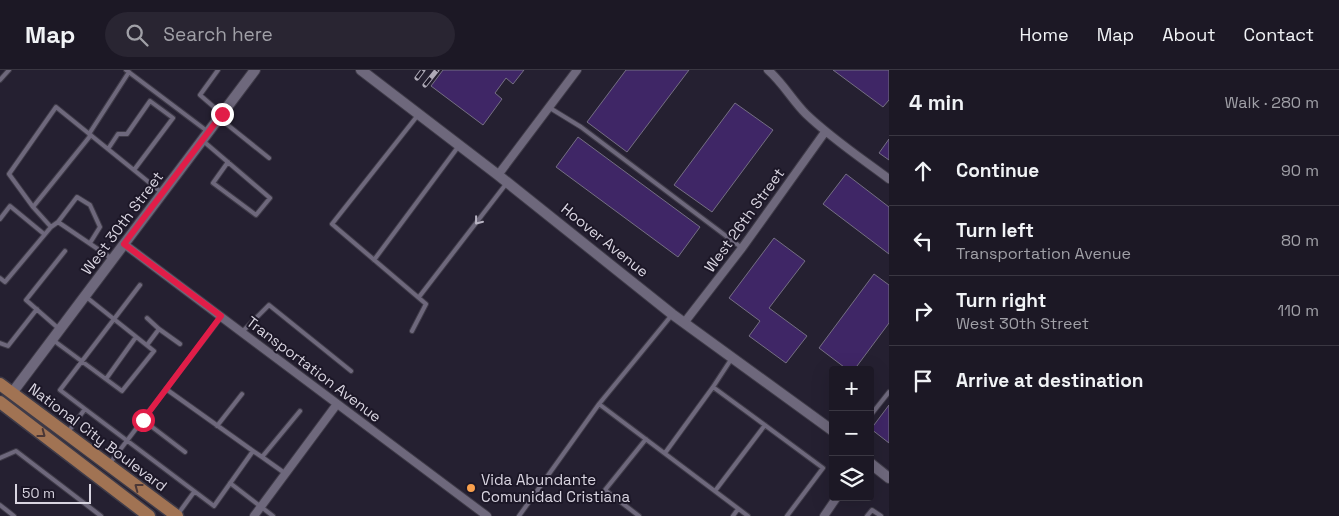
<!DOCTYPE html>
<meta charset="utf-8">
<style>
:root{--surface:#1c1825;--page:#292532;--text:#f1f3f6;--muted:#a0a0a7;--line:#3a3742}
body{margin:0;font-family:"Space Grotesk",sans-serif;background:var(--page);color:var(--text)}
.controls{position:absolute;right:15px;bottom:15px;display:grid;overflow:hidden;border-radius:5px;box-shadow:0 5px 20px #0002}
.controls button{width:45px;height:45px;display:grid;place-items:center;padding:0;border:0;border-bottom:1px solid var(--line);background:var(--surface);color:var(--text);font:25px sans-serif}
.scale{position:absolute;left:15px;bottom:12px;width:76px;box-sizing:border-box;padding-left:5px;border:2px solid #d9d5e1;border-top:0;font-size:14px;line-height:18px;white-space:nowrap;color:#d9d5e1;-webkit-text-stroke:4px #1c1727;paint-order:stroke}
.stop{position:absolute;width:15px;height:15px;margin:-11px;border:4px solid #e11d48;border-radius:50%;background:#fff}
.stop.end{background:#e11d48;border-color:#fff;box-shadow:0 1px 5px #0008}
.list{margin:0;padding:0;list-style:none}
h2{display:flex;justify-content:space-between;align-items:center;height:65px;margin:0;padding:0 20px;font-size:21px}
h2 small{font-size:16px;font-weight:400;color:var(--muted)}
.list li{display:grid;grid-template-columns:32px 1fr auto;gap:15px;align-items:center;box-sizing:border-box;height:70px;padding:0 20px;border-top:1px solid var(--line)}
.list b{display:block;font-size:19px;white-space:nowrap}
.list p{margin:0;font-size:16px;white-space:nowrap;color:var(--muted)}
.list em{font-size:16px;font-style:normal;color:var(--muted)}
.icon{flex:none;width:28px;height:28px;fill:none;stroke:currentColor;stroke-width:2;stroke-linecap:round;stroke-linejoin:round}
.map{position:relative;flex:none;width:889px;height:446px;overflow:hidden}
header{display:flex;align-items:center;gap:30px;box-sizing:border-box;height:70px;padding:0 25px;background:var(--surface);border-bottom:1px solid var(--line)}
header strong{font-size:24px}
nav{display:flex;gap:28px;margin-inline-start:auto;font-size:18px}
.search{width:350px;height:45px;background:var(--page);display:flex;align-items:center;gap:12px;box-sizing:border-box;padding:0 18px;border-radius:28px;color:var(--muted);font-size:19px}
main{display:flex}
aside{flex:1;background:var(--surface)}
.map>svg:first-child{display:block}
.building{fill:#3f2666;stroke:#756f83}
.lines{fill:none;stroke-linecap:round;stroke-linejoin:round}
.service-casing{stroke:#3f3b48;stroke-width:6}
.minor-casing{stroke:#3f3b48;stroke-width:10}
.tertiary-casing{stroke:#3f3b48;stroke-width:12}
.primary-casing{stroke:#3f3b48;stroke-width:15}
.service{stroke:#6e687c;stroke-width:4}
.minor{stroke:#6e687c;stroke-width:8}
.tertiary{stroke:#6e687c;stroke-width:10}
.primary{stroke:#a17353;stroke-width:12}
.rail-casing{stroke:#aeaab7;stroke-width:5}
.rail{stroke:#1c1727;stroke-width:3;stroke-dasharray:9;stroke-linecap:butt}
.oneway{stroke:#b9b4c3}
.oneway2{stroke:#4b3736}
.route{stroke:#e11d48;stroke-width:6}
.poi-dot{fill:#f9a04d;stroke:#1c1727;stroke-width:2}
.labels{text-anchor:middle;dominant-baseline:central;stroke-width:4;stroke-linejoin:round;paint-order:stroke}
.street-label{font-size:15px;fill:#d9d5e1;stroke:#1c1727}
.poi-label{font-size:15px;fill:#d9d5e1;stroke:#1c1727;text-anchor:start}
</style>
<header>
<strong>Map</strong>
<div class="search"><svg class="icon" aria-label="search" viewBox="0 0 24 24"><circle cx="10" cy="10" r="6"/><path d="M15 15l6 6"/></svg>Search here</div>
<nav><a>Home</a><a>Map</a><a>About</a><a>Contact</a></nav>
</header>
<main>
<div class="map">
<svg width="889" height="446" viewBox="0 0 889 446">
<rect width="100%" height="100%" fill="#252031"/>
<path class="building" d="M443,0H524L513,14L506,8L495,23L502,29L483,55L431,16Z
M626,0H689L627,82L587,52Z
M833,0H889V30L883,37Z
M735,33L773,60L712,142L674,115Z
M578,67L700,157L678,187L556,97Z
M889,69V90L879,83Z
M846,104L889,137V184L823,134Z
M774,168L805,191L769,238L807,266L786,293L749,266L760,251L729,228Z
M874,204L889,215V253L854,300H848L819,278Z
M889,335V373L871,359Z"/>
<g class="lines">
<defs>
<path id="service" d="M126,0L207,61
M218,0L200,25L222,44
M0,10L9,0
M550,38L581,57L742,178
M219,48L269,88
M89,64L129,2
M91,65L33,137L9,104L56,37L161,122
M202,70L270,128L256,145L213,113L228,92
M108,79L118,64H127L150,31L173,48L134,100
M33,137L51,157L58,152
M0,149L10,136L44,164
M90,173L100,157L90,135L77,127L58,152L111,188
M374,190L458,77
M0,208L5,212L51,157
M419,227L506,114
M147,248L159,259
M58,258L26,230L65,181
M412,261L426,234L332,154L418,45
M242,262L269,235L351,301
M53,270L122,321L154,281L85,226
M0,273L8,276L37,239
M147,275L159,259L180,274
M732,288L713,317L823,398L787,446
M106,309L136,267
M166,319L253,381
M599,334L748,446
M85,339L60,320L140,215
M870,346L889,322
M143,350L185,382
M217,356L242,324
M68,362L85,339L214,436L253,381L262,387
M665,383L713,317
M0,388L16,381L101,446
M110,393L221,247
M286,404L262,387L300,341
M230,413L273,446
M715,421L765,355
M0,435L14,446
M178,444L194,422
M519,446L599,334L671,246
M639,446L605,420L646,369
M733,446L738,439
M867,446L872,440L881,446"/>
<path id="minor" d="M768,0C783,13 792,30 806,44C831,68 861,88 889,109
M498,105L577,0
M124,174L487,446
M684,253L742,178L825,62
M254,446L337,334
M824,446L837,427"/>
<path id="tertiary" d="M361,0L498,105L672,244L833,361
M12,323L255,0
M870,393L889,408"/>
<path id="primary" d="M0,314L177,446
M0,332L149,446"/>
</defs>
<use href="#service" class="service-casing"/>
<use href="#minor" class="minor-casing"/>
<use href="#tertiary" class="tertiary-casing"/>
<use href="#primary" class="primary-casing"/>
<use href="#service" class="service"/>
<use href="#minor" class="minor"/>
<use href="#tertiary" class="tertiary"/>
<use href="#primary" class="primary"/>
<defs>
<path id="rail" d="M417,8L423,0
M425,15L437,0"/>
</defs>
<use href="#rail" class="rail-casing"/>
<use href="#rail" class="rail"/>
</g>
<defs><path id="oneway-chevron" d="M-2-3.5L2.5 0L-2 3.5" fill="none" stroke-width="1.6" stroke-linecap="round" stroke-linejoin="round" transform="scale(1.25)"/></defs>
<use class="oneway" href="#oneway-chevron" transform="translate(478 151) rotate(128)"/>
<g class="oneway2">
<use href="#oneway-chevron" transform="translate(42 364) rotate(37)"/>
<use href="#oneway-chevron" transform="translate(138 417) rotate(-143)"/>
</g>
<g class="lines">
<path class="route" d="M143,350L221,246L124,174L222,44"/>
</g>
<circle class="poi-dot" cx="471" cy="418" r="5"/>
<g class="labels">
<g class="street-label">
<text transform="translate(744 150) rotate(-54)">West 26th Street</text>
<text transform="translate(122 153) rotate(-53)">West 30th Street</text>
<text transform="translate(605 170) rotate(39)">Hoover Avenue</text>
<text transform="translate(314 299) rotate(37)">Transportation Avenue</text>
<text transform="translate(98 367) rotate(37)">National City Boulevard</text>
</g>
<g class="poi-label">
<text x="481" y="409">Vida Abundante<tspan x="481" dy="17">Comunidad Cristiana</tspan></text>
</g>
</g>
</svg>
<div class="controls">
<button>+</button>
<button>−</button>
<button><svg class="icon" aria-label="layers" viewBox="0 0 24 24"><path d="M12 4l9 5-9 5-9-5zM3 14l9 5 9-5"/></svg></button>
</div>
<div class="scale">50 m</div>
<div class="stop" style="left:143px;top:350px"></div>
<div class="stop end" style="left:222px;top:44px"></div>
</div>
<aside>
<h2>4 min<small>Walk · 280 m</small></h2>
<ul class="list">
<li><svg class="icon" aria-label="ahead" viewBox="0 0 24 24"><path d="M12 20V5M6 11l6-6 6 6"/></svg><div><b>Continue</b></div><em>90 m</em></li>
<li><svg class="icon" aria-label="left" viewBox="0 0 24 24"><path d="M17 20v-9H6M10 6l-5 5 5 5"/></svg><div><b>Turn left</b><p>Transportation Avenue</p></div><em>80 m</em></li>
<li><svg class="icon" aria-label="right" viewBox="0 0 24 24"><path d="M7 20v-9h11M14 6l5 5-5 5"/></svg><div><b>Turn right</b><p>West 30th Street</p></div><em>110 m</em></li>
<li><svg class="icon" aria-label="arrive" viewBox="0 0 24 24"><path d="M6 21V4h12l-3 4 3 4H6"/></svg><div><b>Arrive at destination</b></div></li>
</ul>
</aside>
</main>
